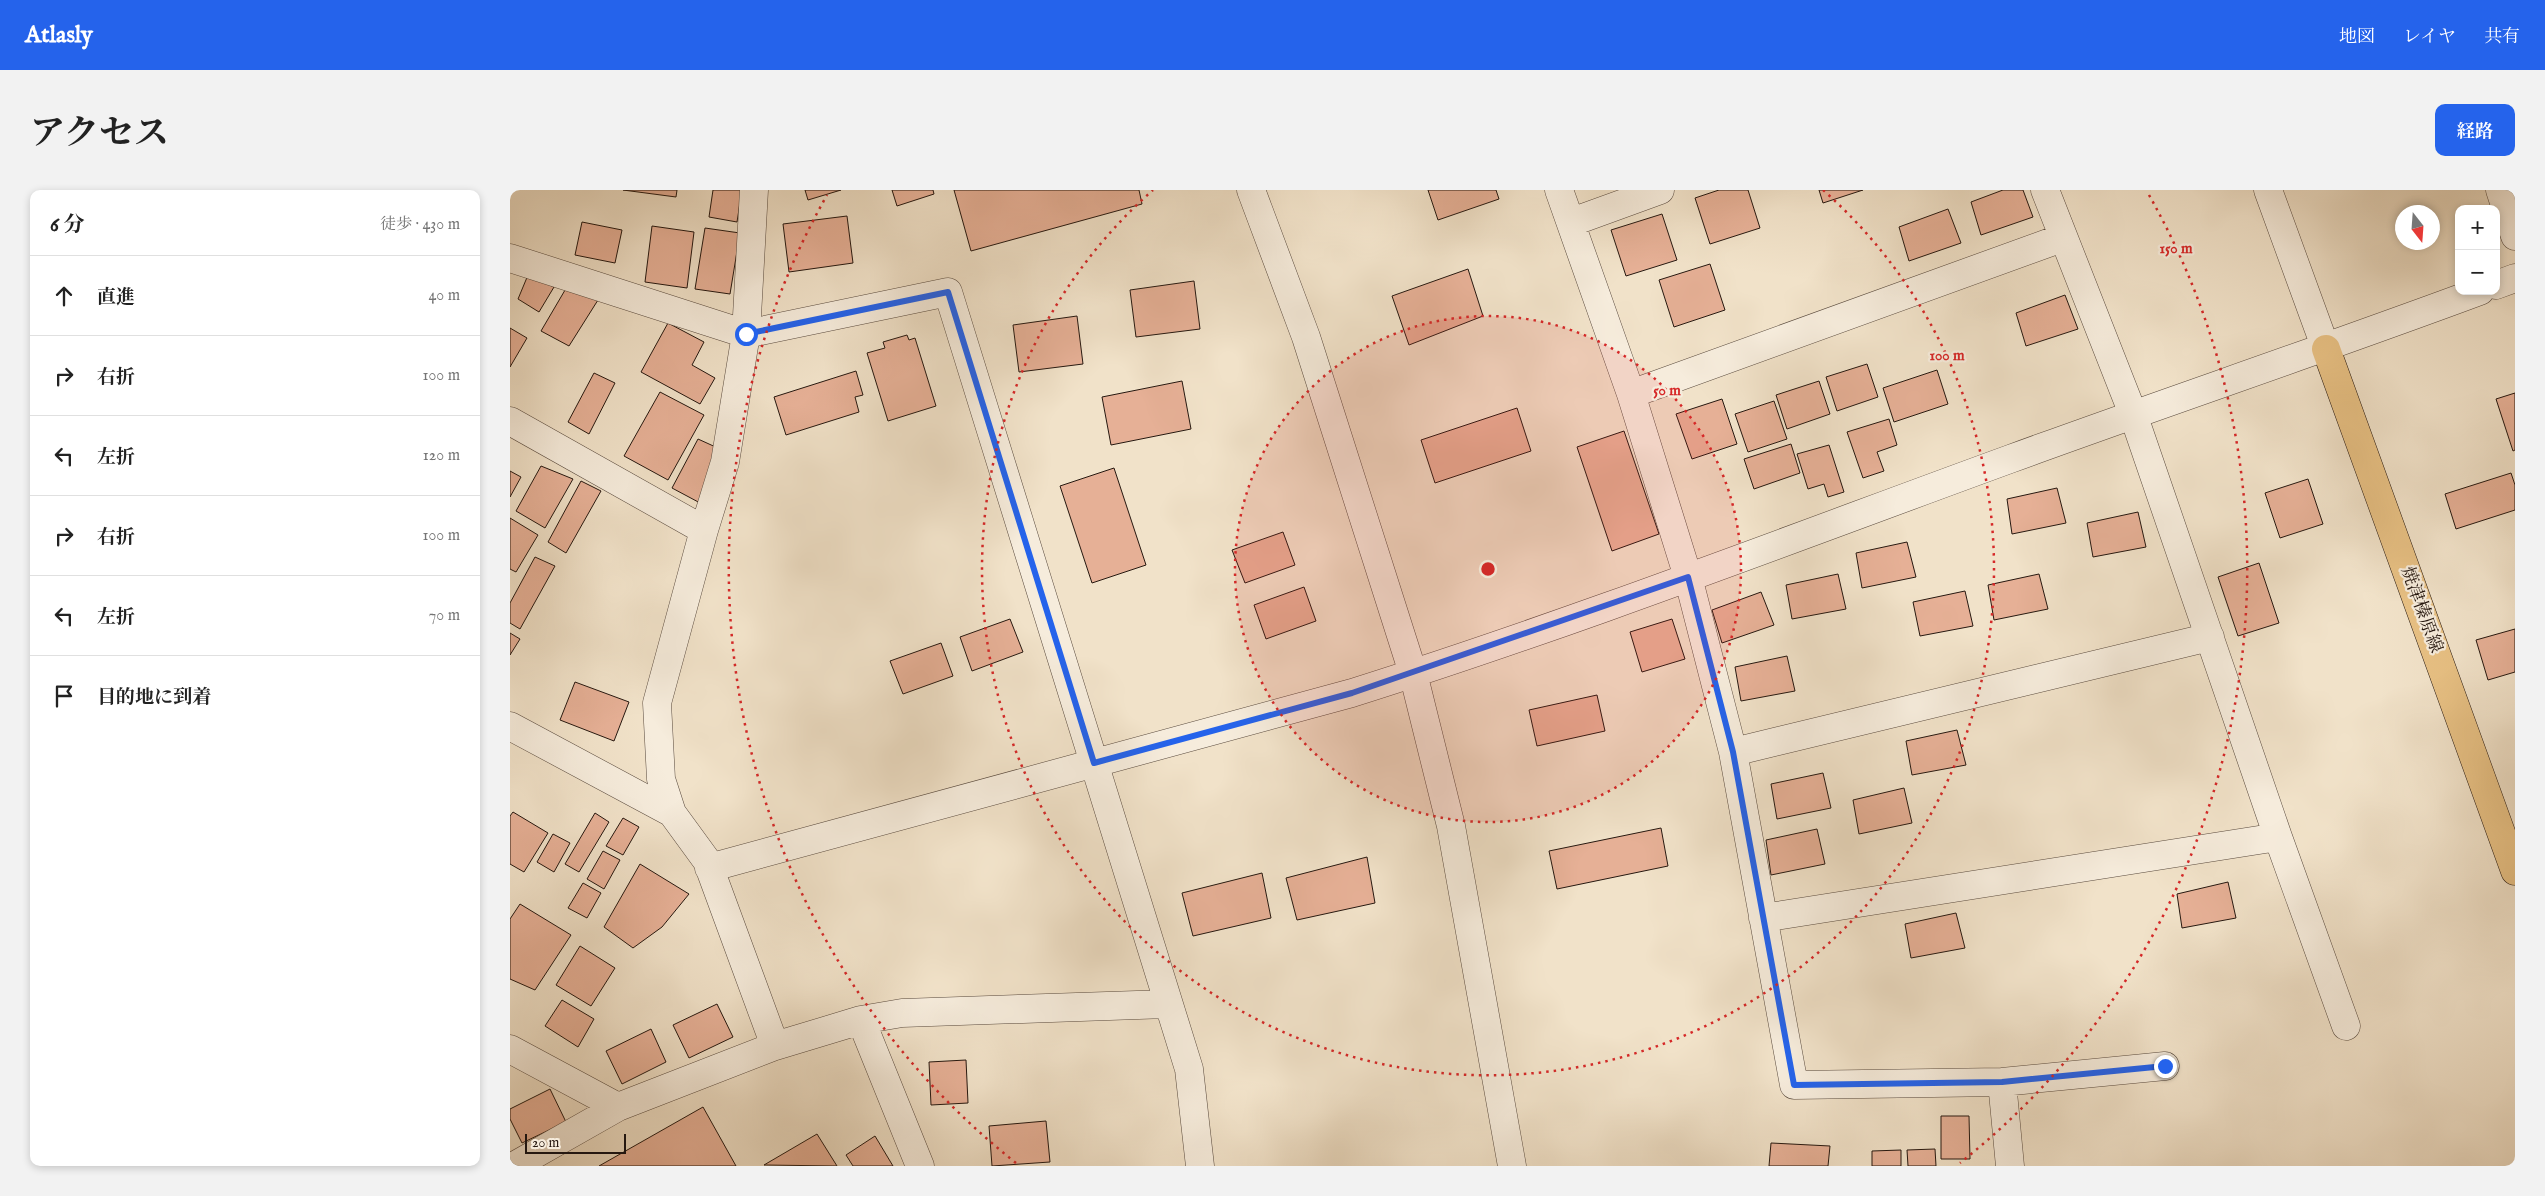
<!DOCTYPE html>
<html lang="ja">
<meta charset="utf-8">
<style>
:root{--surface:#fff;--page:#f2f2f2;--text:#222;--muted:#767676;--line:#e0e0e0;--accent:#2563eb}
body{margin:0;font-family:"IM FELL English","Noto Serif JP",serif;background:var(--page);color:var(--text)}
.controls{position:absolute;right:15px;top:15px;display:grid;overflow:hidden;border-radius:10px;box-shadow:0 2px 8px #0003}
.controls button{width:45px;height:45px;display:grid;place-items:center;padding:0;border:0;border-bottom:1px solid var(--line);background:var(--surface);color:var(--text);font:25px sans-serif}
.compass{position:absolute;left:1885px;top:15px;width:45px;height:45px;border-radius:50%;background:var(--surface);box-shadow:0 2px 8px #0003;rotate:163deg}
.scale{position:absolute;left:15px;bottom:12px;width:101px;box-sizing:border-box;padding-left:5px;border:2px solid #261810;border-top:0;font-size:14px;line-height:18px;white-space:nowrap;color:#261810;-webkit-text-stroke:4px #f6ecdc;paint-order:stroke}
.stop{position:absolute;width:15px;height:15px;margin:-11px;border:4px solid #2563eb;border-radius:50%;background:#fff}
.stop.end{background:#2563eb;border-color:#fff;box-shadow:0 1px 5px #0008}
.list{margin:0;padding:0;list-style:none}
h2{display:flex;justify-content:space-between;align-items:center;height:65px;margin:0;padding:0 20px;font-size:21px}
h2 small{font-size:16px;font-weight:400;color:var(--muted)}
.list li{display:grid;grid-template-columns:32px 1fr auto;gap:15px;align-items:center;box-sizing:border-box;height:80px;padding:0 20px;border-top:1px solid var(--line)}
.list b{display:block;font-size:19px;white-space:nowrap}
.list em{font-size:16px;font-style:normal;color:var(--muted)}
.icon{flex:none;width:28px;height:28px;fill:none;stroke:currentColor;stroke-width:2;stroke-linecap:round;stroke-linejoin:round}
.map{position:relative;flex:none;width:2005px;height:976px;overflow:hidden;border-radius:10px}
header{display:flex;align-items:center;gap:30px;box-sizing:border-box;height:70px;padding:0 25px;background:var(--accent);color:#fff}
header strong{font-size:24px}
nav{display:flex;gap:28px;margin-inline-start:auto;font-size:18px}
.intro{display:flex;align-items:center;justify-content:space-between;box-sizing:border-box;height:120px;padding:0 30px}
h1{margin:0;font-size:35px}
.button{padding:12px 22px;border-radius:10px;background:var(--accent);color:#fff;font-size:18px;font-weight:700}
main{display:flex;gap:30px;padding:0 30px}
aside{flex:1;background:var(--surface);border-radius:10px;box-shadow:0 2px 8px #0003}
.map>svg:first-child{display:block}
.building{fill:#e6b096;stroke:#261810}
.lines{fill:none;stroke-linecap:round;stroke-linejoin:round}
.minor-casing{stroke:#594a3e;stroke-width:29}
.major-casing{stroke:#261810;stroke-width:29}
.minor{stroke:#f6ecdc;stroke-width:28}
.major{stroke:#e8c184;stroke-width:28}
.route{stroke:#2563eb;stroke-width:6}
.ring{fill:none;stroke:#d62828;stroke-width:2.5;stroke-dasharray:2.5 5}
.labels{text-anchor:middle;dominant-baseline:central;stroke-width:4.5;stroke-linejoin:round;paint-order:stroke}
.street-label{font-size:18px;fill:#261810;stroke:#f6ecdc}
.centre{fill:#d62828;stroke:#f6ecdc;stroke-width:2.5}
.ring-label{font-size:15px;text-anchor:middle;font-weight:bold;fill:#d62828;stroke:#f6ecdc;stroke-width:4.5;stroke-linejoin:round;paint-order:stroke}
</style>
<header>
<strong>Atlasly</strong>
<nav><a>地図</a><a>レイヤ</a><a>共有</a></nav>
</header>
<div class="intro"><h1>アクセス</h1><a class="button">経路</a></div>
<main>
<aside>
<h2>6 分<small>徒歩 · 430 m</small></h2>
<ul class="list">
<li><svg class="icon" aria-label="ahead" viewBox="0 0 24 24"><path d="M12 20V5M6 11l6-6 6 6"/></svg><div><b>直進</b></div><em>40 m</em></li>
<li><svg class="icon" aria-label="right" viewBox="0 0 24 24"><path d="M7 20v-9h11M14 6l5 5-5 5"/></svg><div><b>右折</b></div><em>100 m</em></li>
<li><svg class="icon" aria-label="left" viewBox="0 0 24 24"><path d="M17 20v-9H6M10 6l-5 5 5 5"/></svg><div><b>左折</b></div><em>120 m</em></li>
<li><svg class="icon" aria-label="right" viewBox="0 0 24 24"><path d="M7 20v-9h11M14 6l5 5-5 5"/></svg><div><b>右折</b></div><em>100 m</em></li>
<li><svg class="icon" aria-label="left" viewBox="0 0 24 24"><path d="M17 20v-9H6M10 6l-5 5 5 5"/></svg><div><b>左折</b></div><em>70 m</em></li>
<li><svg class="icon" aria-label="arrive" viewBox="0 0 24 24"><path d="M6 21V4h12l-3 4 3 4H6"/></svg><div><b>目的地に到着</b></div></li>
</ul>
</aside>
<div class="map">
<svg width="2005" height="976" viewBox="0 0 2005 976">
<rect width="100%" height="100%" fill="#f1e2c9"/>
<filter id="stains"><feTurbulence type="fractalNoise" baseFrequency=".004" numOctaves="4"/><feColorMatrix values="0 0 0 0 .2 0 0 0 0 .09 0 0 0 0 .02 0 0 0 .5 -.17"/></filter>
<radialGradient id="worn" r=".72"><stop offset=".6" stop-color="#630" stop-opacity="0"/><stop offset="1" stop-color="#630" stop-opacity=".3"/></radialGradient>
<path class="building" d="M113,0H167L166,7Z
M203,0H232L227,32L199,27Z
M295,0H331L298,10Z
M382,0H423L424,4L387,16Z
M444,0H629L632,14L461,61Z
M918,0H986L989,9L928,30Z
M1209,0H1238L1250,38L1200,54L1185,8Z
M1309,0H1353L1313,13Z
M1493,0H1513L1523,27L1471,45L1461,12Z
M1438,19L1451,53L1399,71L1389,37Z
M1152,24L1167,70L1116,86L1101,40Z
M337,26L343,73L279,82L273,34Z
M72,32L112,40L105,73L65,65Z
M142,36L184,42L177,98L135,92Z
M195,38L230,43L220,104L185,99Z
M1200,74L1215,120L1164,137L1149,90Z
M958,79L973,126L899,155L882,106Z
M18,85L44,97L29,122L8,109Z
M684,91L690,139L626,147L620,100Z
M58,95L88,110L59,156L31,141Z
M1555,105L1568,139L1516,156L1506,123Z
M567,126L573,174L509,182L503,135Z
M158,133L194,152L182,175L205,188L190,214L131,182Z
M0,138L17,148L0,177Z
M397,145L399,150L405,148L426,216L378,231L357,163L375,158L373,152Z
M1357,174L1368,207L1327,221L1316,187Z
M1427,180L1438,214L1384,232L1373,198Z
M346,181L353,205L345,207L349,222L276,245L264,207Z
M84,183L105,193L79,244L58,232Z
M672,191L681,239L601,255L592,207Z
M1309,191L1320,224L1277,239L1266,205Z
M150,202L194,225L158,290L114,266Z
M2005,203V260L2003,261L1986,209Z
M1212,209L1227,254L1182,269L1166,224Z
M1264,211L1277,249L1238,262L1225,224Z
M1007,218L1021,261L925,293L911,250Z
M1379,229L1387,255L1367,262L1374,281L1353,288L1337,242Z
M1114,241L1149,344L1102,361L1067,257Z
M188,249L210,259L192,314L162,298Z
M1281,254L1290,283L1244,299L1234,269Z
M1319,255L1334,302L1318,307L1314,294L1298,299L1287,264Z
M31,276L63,289L35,338L6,321Z
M604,278L636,375L582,393L550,296Z
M0,281L11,287L0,307Z
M2001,283L2005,295V320L1946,339L1935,304Z
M1798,289L1813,334L1770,348L1755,303Z
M71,291L91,301L56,363L38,352Z
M1547,298L1556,333L1502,344L1497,309Z
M1628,322L1636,357L1583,367L1577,333Z
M0,328L28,345L6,382L0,379Z
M773,342L785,375L735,393L722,360Z
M1397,352L1406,387L1352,398L1346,363Z
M25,367L45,376L10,439L0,433V413Z
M1749,373L1769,433L1728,446L1708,387Z
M1328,384L1336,419L1282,429L1276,395Z
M1529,384L1538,419L1484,430L1478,395Z
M794,397L806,431L756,449L744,415Z
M1455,401L1463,436L1410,446L1403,412Z
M1251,402L1264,435L1212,453L1202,420Z
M500,429L513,462L462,481L450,447Z
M1162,429L1175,469L1132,482L1120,442Z
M2005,439V482L1978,490L1966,450Z
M0,443L10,449L0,465Z
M431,453L443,486L393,504L380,471Z
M1277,466L1285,501L1231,511L1225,477Z
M65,492L119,512L104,551L50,530Z
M1087,505L1095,541L1027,556L1019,520Z
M1447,540L1456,575L1402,585L1396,551Z
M1313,583L1321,618L1267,629L1261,594Z
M1394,598L1402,633L1349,644L1343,610Z
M3,622L38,643L14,682L0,674V626Z
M85,623L99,632L69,682L55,674Z
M113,628L129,637L113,665L96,656Z
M1151,638L1158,676L1047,699L1039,661Z
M1307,639L1315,674L1261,685L1256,650Z
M43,644L60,653L44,682L27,672Z
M93,661L110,670L94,699L77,689Z
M857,667L865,713L787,730L776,688Z
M130,674L179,704L152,737L123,758L94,737Z
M752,683L761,728L683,746L672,703Z
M1718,692L1726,728L1672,738L1667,704Z
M73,693L91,703L77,728L58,718Z
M10,714L61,745L25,800L0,789V729Z
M1446,723L1455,758L1401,768L1395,734Z
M70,756L105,778L81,816L46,795Z
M52,810L84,829L68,857L35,836Z
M207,814L223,847L179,868L163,835Z
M141,839L156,872L112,894L96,861Z
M456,870L458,913L421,915L419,872Z
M40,899L56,932L12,953L0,929V919Z
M193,917L226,976H89Z
M1431,926H1459L1460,969H1431Z
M536,931L540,972L482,976L479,936Z
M307,944L327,976L254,975Z
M365,946L383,976H343L336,965Z
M1261,953L1320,956L1318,976H1259Z
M1425,959L1426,976H1398L1397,960Z
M1391,960V976H1362V961Z"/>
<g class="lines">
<defs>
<path id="minor" d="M244,0L236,144L215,272L194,340L147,513L151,589L162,623L197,671L265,856
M741,0L796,147L903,483L941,636L1002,976
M1049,0L1121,204L1178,387L1223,562L1284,895L1492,892L1655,876
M1535,0L1623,224L1768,647L1836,836
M1758,0L1816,159
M1990,0L2005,46
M1062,32L1150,0
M0,68L236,144L438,102L679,879L690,976
M1986,95L2005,88
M1121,204L1552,48
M0,231L194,340
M0,536L162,623
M1223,562L1700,447
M199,678L842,503C1064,433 1281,349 1500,269C1656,212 1814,159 1970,101
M1253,728L1768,647
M351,830L410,976
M0,859L108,917
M1492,892L1500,976
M4,976L108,917L265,856L351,830L392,823L657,814"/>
<path id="major" d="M1816,159L2005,681"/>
</defs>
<use href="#minor" class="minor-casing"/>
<use href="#major" class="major-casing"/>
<use href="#minor" class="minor"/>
<use href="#major" class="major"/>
</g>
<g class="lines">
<path class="route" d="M236,144L438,102L584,573L842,503L1178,387L1223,562L1284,895L1492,892L1655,876"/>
</g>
<circle cx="978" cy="379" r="253" fill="#d62828" fill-opacity=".12"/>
<g class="ring">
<circle cx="978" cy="379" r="253"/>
<path d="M1313 0A506 506 0 1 1 643 0"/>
<path d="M506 973A759 759 0 0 1 317 5M1639 5A759 759 0 0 1 1450 973"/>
</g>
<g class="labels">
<g class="street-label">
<text transform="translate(1911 420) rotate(70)">焼津榛原線</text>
</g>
</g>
<circle cx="978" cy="379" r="8" class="centre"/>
<g class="ring-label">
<text x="1666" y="63">150 m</text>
<text x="1437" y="170">100 m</text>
<text x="1157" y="205">50 m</text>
</g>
<rect width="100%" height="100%" filter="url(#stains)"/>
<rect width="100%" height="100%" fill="url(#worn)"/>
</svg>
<div class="controls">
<button>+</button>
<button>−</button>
</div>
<svg class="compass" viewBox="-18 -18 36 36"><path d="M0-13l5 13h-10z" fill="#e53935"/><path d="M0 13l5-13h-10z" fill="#767676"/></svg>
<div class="scale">20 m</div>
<div class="stop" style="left:236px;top:144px"></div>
<div class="stop end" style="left:1655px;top:876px"></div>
</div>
</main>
